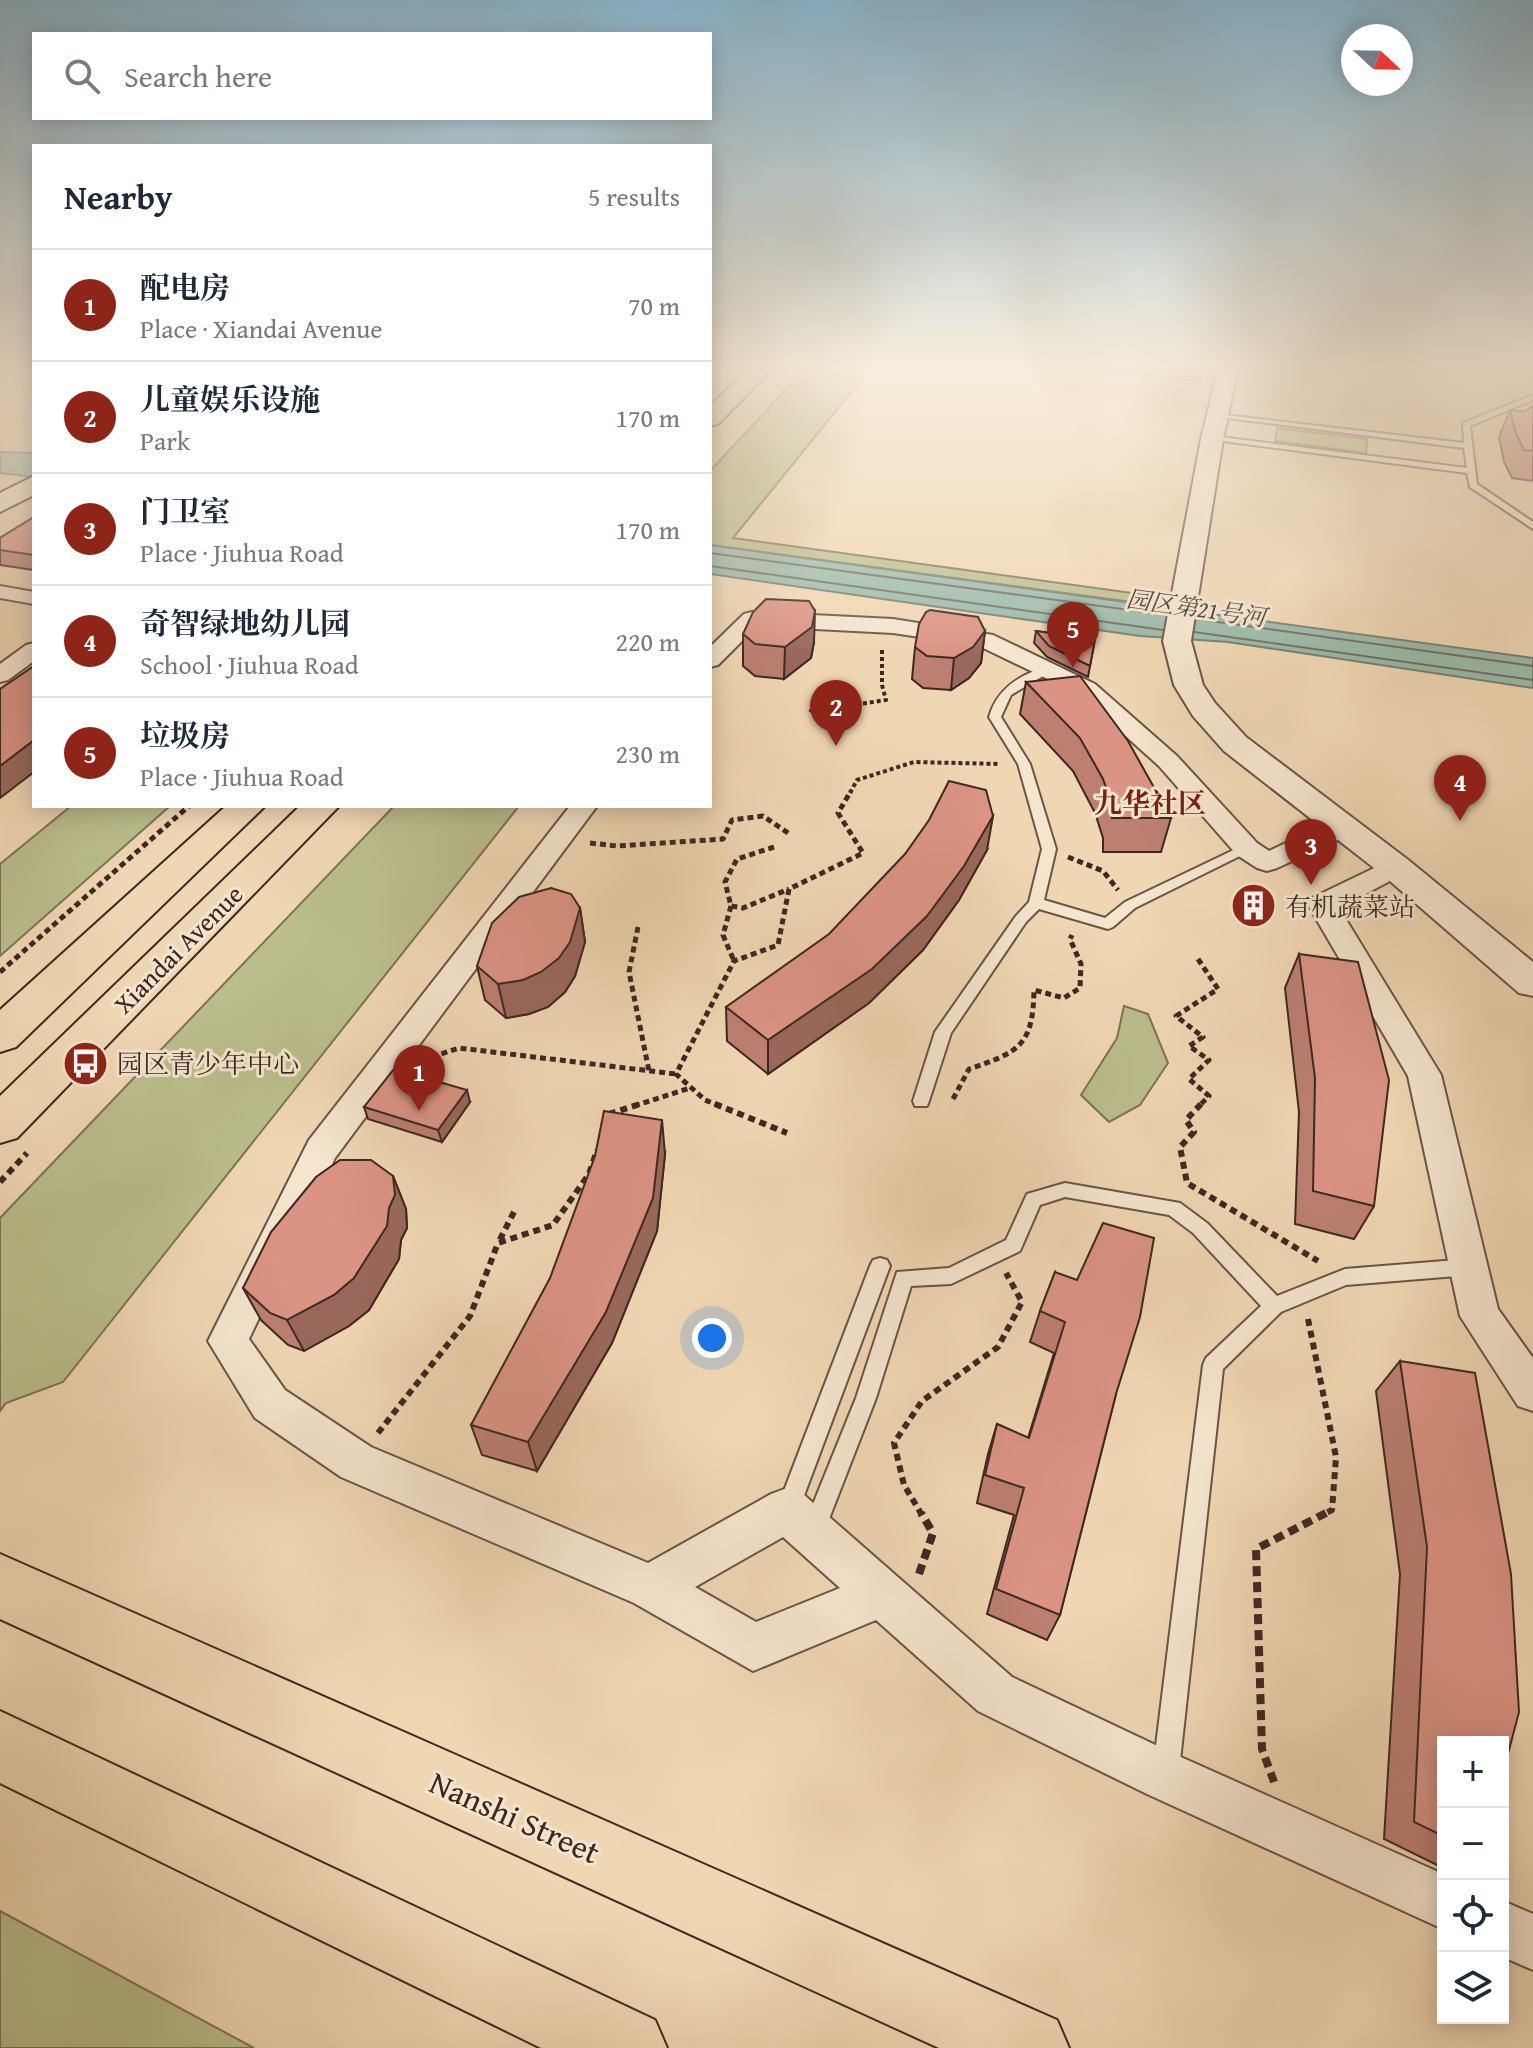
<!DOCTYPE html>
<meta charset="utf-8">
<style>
:root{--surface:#fff;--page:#f6f6f7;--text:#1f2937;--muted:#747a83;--line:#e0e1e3;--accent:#8f2418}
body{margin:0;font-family:"Gentium Book Plus","Noto Serif SC",serif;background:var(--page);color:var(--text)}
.controls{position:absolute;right:24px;bottom:24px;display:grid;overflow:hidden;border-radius:0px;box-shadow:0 4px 20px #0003}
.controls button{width:72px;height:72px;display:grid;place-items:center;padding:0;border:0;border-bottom:2px solid var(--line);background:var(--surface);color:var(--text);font:40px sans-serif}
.compass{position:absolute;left:1341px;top:24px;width:72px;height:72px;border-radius:50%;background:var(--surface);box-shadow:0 4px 20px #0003;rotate:112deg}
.you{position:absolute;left:712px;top:1338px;width:28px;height:28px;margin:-20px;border:6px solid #fff;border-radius:50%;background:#1a73e8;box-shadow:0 0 0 12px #1a73e833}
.badge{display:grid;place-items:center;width:52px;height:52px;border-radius:50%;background:var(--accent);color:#fff;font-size:26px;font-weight:700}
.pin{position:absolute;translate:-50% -66px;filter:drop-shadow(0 2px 4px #0008)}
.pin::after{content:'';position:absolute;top:42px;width:28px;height:24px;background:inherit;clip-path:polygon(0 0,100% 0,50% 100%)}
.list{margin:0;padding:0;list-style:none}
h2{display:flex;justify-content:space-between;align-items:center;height:104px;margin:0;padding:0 32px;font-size:34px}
h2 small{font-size:26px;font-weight:400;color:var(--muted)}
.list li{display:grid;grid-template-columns:52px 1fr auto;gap:24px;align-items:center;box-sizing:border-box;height:112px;padding:0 32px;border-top:2px solid var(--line)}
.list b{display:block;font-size:30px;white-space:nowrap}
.list p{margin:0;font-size:26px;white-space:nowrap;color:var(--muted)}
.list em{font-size:26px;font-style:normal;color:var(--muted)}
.icon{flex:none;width:44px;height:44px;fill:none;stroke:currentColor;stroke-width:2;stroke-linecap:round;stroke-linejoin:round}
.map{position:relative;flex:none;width:1533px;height:2048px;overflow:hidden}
.search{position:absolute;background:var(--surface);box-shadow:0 4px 20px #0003;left:32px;top:32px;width:680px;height:88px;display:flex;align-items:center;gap:20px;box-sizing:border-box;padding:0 28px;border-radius:0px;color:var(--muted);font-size:30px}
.panel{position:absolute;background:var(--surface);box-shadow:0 4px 20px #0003;left:32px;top:144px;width:680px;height:664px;border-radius:0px}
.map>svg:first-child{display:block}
.green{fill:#babe8c;stroke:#7c7356;stroke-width:2}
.water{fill:#9abaaa;stroke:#758073;stroke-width:2}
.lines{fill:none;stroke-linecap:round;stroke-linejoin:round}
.shore{stroke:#6c7165;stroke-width:2}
.service-casing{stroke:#6a5445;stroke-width:4}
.minor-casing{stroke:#6a5445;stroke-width:4}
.tertiary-casing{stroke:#6a5445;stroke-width:4}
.secondary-casing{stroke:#3d2820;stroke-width:4}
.primary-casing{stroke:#3d2820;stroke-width:4}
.path-far3{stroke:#3d2820;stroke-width:4;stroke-dasharray:4 3;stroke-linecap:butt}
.path-far2{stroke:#3d2820;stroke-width:5;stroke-dasharray:6 4;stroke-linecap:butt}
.path-far1{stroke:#3d2820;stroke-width:6;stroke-dasharray:7 5;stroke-linecap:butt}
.path{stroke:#3d2820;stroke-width:8;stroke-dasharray:10 6;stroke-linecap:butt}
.service{fill:#f5e5ce;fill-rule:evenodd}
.minor{fill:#f5e5ce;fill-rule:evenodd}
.tertiary{fill:#f5e5ce;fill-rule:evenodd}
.secondary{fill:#f5e5ce;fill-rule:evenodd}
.primary{fill:#f0d7b3;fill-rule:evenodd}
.wall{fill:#bc7f72;stroke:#3d2820;stroke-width:2}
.shaded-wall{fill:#99685c;stroke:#3d2820;stroke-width:2}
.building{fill:#db9484;stroke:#3d2820;stroke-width:2}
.labels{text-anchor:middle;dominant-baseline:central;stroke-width:6;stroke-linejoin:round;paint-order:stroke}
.far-water-label{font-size:24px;font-style:italic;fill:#544c42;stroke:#f5e5ce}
.poi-label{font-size:26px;fill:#3d2820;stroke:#f5e5ce;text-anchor:start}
.street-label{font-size:26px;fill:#3d2820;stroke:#f5e5ce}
.neighbourhood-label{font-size:28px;font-weight:bold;fill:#7a1f14;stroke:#f5e5ce}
.near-street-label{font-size:32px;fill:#3d2820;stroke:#f5e5ce}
</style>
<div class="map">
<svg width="1533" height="2048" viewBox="0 0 1533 2048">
<rect width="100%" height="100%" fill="#f0d7b3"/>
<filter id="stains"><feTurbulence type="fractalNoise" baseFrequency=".0025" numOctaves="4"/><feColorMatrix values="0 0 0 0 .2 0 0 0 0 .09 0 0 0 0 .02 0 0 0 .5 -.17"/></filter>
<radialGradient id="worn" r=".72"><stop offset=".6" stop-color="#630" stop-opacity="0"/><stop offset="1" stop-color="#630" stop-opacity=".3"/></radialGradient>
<path class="green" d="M805,369H870L733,538L1147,595L1146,604L710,545V471Z
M1082,369H1203L1200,381Z
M1277,428L1367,439L1366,453L1275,441Z
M71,806H170L0,956V864Z
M394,806H519L63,1382L6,1403L0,1411V1218Z
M1124,1006L1148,1014L1168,1063L1140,1105L1109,1122L1081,1095L1117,1038Z
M0,1911L254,2048H0Z"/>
<path class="water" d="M0,452L34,453V477L0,473Z
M710,545L1533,658V688L1228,642L1140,636L710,574Z"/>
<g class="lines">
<path class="shore" d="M710,553L1166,615
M710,566L1163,630
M1196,619L1533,666
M1194,632L1533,680"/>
<defs>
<path id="service" d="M1533,395V400L1470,426L1477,484L1533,522V529L1470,487L1467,473L1208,439L1212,436L1467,468L1464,448L1212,416L1216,414L1464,443L1463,423Z
M1046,667L1050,668V672L1011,695L1001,717L1030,764L1056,849L1044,900L1105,918L1125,902L1242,846L1247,845L1254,849L1135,908L1113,927L1108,929L1039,909L1026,922L951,1033L929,1101L927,1106H915L913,1101L935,1032L1016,916L1029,902L1042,849L1018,764L989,717C997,689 1019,675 1046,667Z
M1065,1183L1180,1203L1207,1223L1277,1296L1345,1269L1469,1259L1476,1261L1479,1267L1476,1273L1469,1275L1346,1285L1281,1312L1223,1369L1179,1770L1175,1779L1166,1783L1157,1779L1153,1770L1203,1365L1206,1358L1261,1306L1193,1233L1169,1215L1065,1197L1040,1205L1020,1251L951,1284L911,1286L876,1398L822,1537L814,1540L806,1537L803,1529L856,1398L897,1272L949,1268L1006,1240L1027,1194Z
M880,1258L887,1260L890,1266L799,1509L796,1517L788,1520L780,1517L777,1509L870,1266L873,1260Z"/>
<path id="minor" d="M1,369H34V376L9,374Z
M0,586L34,592V604L0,598Z
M752,612L893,619L993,635L1095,684L1177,756L1257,843L1269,851L1333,821H1353L1356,827L1353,833L1277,868L1267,871L1257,868L1237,855L1159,766L1079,694L979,646L893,633L757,626L718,665L710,667V647L744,614Z
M34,643V661L8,680L0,682V664L26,645Z
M570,806H597L335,1158L249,1339L285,1390L371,1447L648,1563L771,1494L787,1488L803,1494L1012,1677L1183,1758L1443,1874V1929L1147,1794L978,1711L876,1620L753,1671L634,1603L341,1477L255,1418L208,1341L309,1140ZM783,1537L840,1588L756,1622L695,1587Z
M1395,858L1405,861L1409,867L1405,873L1339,908L1441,1075L1498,1309L1533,1358V1411L1518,1406L1460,1316L1408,1076L1308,905L1312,898Z
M1503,1901L1533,1914V1970L1503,1957Z"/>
<path id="tertiary" d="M1218,369H1238L1223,439L1191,641L1203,685L1215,703L1246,737L1407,859L1533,962V996L1519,993L1383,875L1224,751L1193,716L1174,685L1163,641L1201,439Z"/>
<path id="secondary" d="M34,476V495L0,512V493Z"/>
<path id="primary" d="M749,369H772L718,424L710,426V406Z
M226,806H265L16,1047L0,1052V1010Z
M300,806H339L17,1138L0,1143V1096Z
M0,1554L1057,2020L1069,2048H939L0,1619Z
M0,1711L655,2020L667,2048H541L0,1783Z"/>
</defs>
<use href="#service" class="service-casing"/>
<use href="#minor" class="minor-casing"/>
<use href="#tertiary" class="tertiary-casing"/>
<use href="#secondary" class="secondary-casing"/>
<use href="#primary" class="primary-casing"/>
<path class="path-far3" d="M810,712L817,705L847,706L886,700L882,685V648
M850,793L857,780L914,762L1000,764"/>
<path class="path-far2" d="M590,843L617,846L723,839L732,820L763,816L791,835
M774,847L737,859L725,882L731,906L743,908L789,889
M1068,857L1103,871L1118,890
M731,906L723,935L734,961
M638,927L629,972L649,1071
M1198,959L1218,989L1176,1016L1203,1037L1189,1046L1209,1060L1189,1079L1209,1096L1199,1106
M0,972L189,806
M432,1057L459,1048L676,1074
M953,1099L969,1069C1019,1052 1033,1046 1034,990L1064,998L1080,988L1081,964L1070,939L1072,935
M634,1106L690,1088
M720,1106L705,1100L676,1074L734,961L778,945L789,889L863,853L838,813L851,791"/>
<path class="path-far1" d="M715,1104L787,1133
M1201,1104L1186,1120L1194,1132L1180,1147L1187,1183L1318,1261
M609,1114L640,1104
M0,1182L27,1153
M514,1212L498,1243L553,1225L589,1174L597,1150
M1308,1319L1336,1457L1332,1510L1322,1515
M378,1433L470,1316L498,1243
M922,1515L904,1485L894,1443L922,1401L998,1347L1022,1302L1006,1273"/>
<path class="path" d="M919,1574L933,1533L921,1513
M1274,1782L1262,1749L1256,1549L1326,1513"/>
<use href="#service" class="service"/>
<use href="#minor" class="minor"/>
<use href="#tertiary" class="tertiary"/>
<use href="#secondary" class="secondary"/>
<use href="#primary" class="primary"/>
</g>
<path class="wall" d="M1533,405V481L1512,478L1504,462L1499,437L1510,410L1525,412Z
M34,517V570L0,565V538Z
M985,631L981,663L969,678L951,690L923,688L912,679L915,647Z
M1036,631L1095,639L1088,677L1047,657L1034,643Z
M743,634L814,642L811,658L784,679L755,676L743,666Z
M1026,682L1171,818L1161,852H1103V838L1095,813L1073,771L1020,714Z
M987,850L959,900L923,950L869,1003L768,1074L727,1041L726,1007Z
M580,908L585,942L575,976L565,992L548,1007L529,1014L506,1018L485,1000L477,966Z
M1299,954L1374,1206L1354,1239L1295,1224L1299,1112L1285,988Z
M470,1102L442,1142L368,1119L364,1107Z
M665,1154L657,1231L612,1343L537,1471L482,1455L471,1425Z
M393,1176L406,1209L407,1228L401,1240L399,1259L369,1310L349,1326L304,1351L288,1345L261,1320L243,1288Z
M1055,1272L1116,1394L1060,1615L1047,1640L987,1614L1014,1515L977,1503L988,1454L997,1424L1028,1438L1054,1353L1030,1342L1040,1311Z
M1400,1361L1503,1773L1443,1742V1868L1384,1839L1400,1574L1376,1391Z"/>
<path class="shaded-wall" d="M815,611L814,642L811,658L784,679L785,647Z
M985,631L981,663L969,678L951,690L954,658Z
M34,740V772L0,798V766Z
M993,816L987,850L959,900L923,950L869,1003L768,1074V1040Z
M580,908L585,942L575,976L565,992L548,1007L529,1014L506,1018L498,984Z
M467,1090L470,1102L442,1142L438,1130Z
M662,1120L665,1154L657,1231L612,1343L537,1471L528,1442Z
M393,1176L406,1209L407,1228L401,1240L399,1259L369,1310L349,1326L304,1351L287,1320L389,1208Z"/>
<path class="building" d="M1533,405V451L1524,450L1516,434L1510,410L1525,412Z
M34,517V555L0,550V538Z
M766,599L809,601L815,611L812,627L785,647L755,644L743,634L753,612Z
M930,610L978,617L985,631L973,647L954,658L927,656L915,647L919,624L926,612Z
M1036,631L1095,639L1090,666L1049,646Z
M34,666V740L0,766V689Z
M1080,676L1128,741L1171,818H1112V804L1103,779L1080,738L1026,682Z
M949,781L986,790L993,816L964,866L927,916L872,969L768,1040L726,1007L829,934L905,854L929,820Z
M551,888L571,894L580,908L570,942L559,958L541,972L523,980L498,984L477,966L492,923L519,897Z
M1299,954L1358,962L1389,1080L1374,1206L1313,1191L1315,1078Z
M394,1069L467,1090L438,1130L364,1107Z
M604,1111L662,1120L653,1198L606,1312L528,1442L471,1425L550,1278L595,1156Z
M340,1160H371L393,1176L395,1195L389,1208L387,1226L354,1278L334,1295L287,1320L270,1313L243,1288L271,1232L316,1177Z
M1103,1223L1154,1238L1140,1317L1116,1394L1060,1615L996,1589L1024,1488L985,1475L997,1424L1029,1438L1065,1322L1040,1311L1055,1272L1077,1280Z
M1400,1361L1475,1373L1511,1574L1519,1712L1503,1773V1742H1443V1836L1414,1822L1427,1547Z"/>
<linearGradient id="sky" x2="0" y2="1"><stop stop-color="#89b6cf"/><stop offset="0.56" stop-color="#f8eddd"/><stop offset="1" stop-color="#f8eddd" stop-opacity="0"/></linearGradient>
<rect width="1533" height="655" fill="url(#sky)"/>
<defs>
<symbol id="building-disc" viewBox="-11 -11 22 22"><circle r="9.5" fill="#8f2418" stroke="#f5e5ce"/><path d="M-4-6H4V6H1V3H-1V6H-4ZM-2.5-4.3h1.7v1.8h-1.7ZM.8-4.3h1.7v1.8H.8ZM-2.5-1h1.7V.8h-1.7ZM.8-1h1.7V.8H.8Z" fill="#fff"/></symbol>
<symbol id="bus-disc" viewBox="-11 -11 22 22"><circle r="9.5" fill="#8f2418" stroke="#f5e5ce"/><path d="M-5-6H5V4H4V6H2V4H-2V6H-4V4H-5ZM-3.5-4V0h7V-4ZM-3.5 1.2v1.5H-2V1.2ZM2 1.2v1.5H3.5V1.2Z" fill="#fff"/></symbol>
</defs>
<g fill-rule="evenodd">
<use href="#building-disc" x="1228" y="880" width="51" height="51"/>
<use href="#bus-disc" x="60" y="1038" width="51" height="51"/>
</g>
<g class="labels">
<g class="far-water-label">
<text transform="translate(1196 608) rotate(8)">园区第21号河</text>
</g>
<g class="poi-label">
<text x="1285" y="906">有机蔬菜站</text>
<text x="117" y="1063">园区青少年中心</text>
</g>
<g class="street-label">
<text transform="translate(178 949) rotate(-45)">Xiandai Avenue</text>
</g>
<g class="neighbourhood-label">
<text x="1150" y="802">九华社区</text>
</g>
<g class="near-street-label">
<text transform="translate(515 1817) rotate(24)">Nanshi Street</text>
</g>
</g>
<rect width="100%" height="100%" filter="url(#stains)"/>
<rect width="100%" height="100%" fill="url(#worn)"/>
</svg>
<div class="controls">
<button>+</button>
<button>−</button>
<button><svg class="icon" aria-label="locate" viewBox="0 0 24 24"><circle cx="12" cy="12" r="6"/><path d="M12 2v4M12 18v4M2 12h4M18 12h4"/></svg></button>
<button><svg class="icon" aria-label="layers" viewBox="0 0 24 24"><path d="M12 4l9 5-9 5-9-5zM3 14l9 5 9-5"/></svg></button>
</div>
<svg class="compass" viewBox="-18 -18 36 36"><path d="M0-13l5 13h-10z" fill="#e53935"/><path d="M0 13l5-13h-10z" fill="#747a83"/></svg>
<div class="you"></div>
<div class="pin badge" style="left:419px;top:1111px">1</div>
<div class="pin badge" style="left:836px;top:746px">2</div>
<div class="pin badge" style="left:1311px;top:885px">3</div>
<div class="pin badge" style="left:1460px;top:821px">4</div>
<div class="pin badge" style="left:1073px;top:668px">5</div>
<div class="search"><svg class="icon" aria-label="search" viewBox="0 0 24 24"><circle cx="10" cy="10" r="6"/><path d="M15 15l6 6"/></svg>Search here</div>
<section class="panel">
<h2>Nearby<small>5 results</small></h2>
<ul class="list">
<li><span class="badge">1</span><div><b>配电房</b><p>Place · Xiandai Avenue</p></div><em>70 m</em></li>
<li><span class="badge">2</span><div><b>儿童娱乐设施</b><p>Park</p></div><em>170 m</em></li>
<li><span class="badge">3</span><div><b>门卫室</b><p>Place · Jiuhua Road</p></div><em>170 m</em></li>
<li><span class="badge">4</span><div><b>奇智绿地幼儿园</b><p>School · Jiuhua Road</p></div><em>220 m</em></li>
<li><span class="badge">5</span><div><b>垃圾房</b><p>Place · Jiuhua Road</p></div><em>230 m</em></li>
</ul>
</section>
</div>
